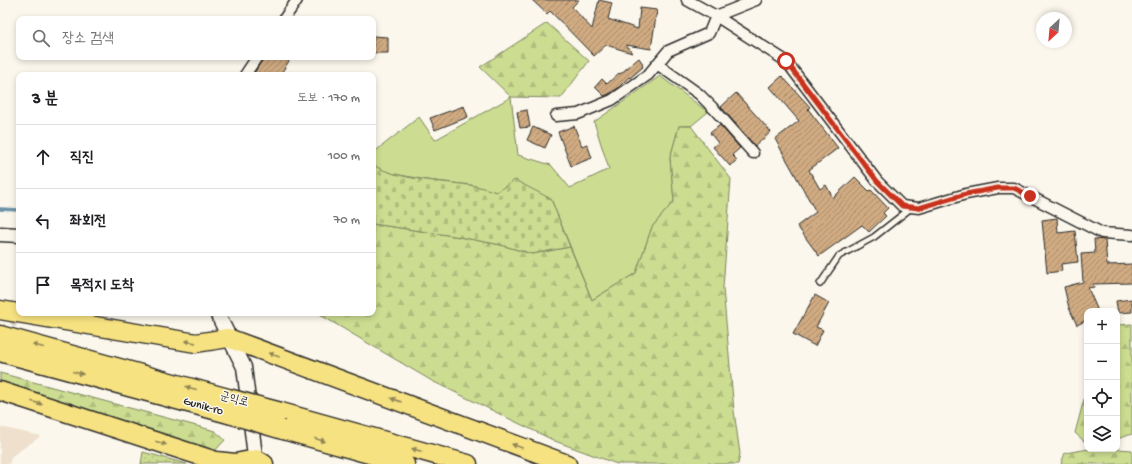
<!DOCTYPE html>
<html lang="ko">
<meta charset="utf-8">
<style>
:root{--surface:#fff;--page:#f2f2f2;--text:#202124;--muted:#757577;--line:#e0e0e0}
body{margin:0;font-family:"Gochi Hand","Poor Story",sans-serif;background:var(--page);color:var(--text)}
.controls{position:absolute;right:12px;bottom:12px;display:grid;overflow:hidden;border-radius:8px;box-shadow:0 2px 6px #0003}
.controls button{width:36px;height:36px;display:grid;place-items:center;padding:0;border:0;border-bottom:1px solid var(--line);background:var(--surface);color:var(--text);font:20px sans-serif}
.compass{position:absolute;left:1036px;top:12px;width:36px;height:36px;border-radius:50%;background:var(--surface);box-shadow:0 2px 6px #0003;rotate:206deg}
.stop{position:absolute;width:12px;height:12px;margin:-9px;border:3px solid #c8321e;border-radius:50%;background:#fff}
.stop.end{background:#c8321e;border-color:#fff;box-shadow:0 1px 4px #0008}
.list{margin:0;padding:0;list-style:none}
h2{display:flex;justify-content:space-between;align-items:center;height:52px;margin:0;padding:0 16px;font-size:17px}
h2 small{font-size:13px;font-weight:400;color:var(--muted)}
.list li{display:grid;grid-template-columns:26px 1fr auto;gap:12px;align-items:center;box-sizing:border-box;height:64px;padding:0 16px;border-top:1px solid var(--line)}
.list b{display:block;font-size:15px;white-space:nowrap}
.list em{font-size:13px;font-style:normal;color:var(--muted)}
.icon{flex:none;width:22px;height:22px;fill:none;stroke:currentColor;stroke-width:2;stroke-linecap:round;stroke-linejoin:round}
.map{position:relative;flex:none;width:1132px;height:464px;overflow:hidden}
.search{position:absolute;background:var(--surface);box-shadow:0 2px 6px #0003;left:16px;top:16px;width:360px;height:44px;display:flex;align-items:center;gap:10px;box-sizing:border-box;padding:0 14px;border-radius:8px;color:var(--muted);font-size:15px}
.panel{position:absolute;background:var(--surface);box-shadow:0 2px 6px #0003;left:16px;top:72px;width:360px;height:244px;border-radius:8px}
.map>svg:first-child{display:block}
.built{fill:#eee0cc}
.green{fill:#ccdd91;stroke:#7c845e}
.forest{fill:url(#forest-firs);stroke:#7c845e}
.cemetery{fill:url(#cemetery-stones);stroke:#7c845e}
.park{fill:url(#park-dots);stroke:#7c845e}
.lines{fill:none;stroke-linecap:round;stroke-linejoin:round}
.stream{stroke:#6c92a6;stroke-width:3.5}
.building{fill:url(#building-hatch);stroke:#2b2b2b}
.street-tunnel{stroke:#d1cec5;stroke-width:10;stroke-dasharray:10 5;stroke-linecap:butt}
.lane-casing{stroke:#2b2b2b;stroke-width:8}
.street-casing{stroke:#2b2b2b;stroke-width:13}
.secondary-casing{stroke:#2b2b2b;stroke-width:17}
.highway-casing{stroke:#2b2b2b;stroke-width:21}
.lane{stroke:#fbf7ec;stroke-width:5}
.street{stroke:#fbf7ec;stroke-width:10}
.secondary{stroke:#fbf7ec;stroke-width:14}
.highway{stroke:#f7e281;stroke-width:18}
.highway-bridge-casing{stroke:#2b2b2b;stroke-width:21;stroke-linecap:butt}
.highway-bridge{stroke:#f7e281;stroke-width:18}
.oneway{fill:#918656}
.route{stroke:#c8321e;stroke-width:5}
.labels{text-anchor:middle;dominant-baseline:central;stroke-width:3;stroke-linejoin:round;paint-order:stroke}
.street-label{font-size:12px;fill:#2b2b2b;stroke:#fbf7ec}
</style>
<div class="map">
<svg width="1132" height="464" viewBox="0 0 1132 464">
<defs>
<pattern id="forest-firs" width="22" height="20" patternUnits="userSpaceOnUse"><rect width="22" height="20" fill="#ccdd91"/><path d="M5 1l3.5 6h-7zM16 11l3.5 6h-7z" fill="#afbe7d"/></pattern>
<pattern id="cemetery-stones" width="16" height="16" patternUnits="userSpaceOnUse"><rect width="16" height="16" fill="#ccdd91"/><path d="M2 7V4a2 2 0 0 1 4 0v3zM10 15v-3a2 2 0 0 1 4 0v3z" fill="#afbe7d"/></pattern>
<pattern id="park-dots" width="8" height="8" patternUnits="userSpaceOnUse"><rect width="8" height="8" fill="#ccdd91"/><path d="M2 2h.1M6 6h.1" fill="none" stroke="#afbe7d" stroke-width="1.8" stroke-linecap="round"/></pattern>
<pattern id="building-hatch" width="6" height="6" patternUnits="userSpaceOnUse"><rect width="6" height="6" fill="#d0ab82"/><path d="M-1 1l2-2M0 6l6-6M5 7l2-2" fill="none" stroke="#a98b6b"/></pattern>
</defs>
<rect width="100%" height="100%" fill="#fbf7ec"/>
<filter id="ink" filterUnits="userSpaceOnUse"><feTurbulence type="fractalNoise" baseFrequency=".025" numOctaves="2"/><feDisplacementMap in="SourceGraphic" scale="8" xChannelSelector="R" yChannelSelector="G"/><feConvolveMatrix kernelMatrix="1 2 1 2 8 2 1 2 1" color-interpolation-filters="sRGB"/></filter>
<g filter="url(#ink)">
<path class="built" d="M0,427L41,436L12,456L9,464H0Z"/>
<path class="green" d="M660,76L708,112L691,126H679L670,158L674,201L652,227L636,273L592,300L551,199L496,192L471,185L427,180L384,172L373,165V153L419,117L435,140L511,97L518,155L551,165L570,188L609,169L594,122Z"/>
<path class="forest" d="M547,23L589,61L561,98L511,97L480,67Z
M679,126H691L731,179L723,288L734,411L740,454L738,464H617L555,441L432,381L322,316L320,313H373V224L454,236L501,245L532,254L570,247L592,300L636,273L652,227L674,201L670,158Z
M1132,324V434L1117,439V325Z
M0,373L215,431L225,440L212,454L0,398Z
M1087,388V442H1085L1075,433Z
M1089,449H1117L1132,450V464H1061L1065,453Z"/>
<path class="cemetery" d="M373,165C399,180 439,181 469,185C478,186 487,189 496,192L515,180L551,199L570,247L532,254L501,245L454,236L373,224Z"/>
<path class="park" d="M143,452L187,464H141Z"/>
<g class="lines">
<path class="stream" d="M0,209L19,210"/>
</g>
<path class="building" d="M532,0H579L572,7L592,29L599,0L612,3L608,19L638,29L640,8L657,10L651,49L626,45L632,53L606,45L594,56L550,11L547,14Z
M373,36L388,37V53H373Z
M264,57H283L289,61L280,75H253Z
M639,58L643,64L642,65L643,67L630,78L629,77L618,88L609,94L604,96L595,87L602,79L607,84L619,73L620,74Z
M782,76L810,107L808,109L838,148L809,170L820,189L826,185L833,198L855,177L869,191L871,190L888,208L883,213L886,216L869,232L862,225L819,256L797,226L816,212L775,139L799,121L770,87Z
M736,93L771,132L755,146L721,107Z
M464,106L468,117L435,130L430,118Z
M527,110L530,127L520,128L517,112Z
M720,125L740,148L732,155L737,160L730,166L713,147L718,143L710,133Z
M574,126L582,146L587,144L592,158L571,166L558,132Z
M533,127L551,135L545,148L527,140Z
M1057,218L1058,233L1075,231L1078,262L1061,264L1062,271L1047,273L1042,220Z
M1094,239L1105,240L1107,265L1132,264V283L1093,284L1094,287L1088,288L1098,311H1087V320L1077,325L1069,308L1064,287L1083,282L1081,254L1095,253Z
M815,295L829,303L816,327L823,330L815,346L793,334Z
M1132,299V312L1118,313L1116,301Z"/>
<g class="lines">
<path class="street-tunnel" d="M0,334L22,313"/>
<defs>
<path id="lane" d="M820,284L839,256L874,237L911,208"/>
<path id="street" d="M687,0L716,16L786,61L877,181L902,206L919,208L966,194L998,188H1014L1102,233L1132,235
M284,19L297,0
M657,64L699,94L715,110L753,153
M245,75L257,57
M556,116L578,114L612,100L648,75L668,51L709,33L716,16L756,0"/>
<path id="secondary" d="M0,234L19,235
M217,313L244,367L256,464"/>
<path id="highway" d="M0,310L196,343L228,338L567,464
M0,335L228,398
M0,352L229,414
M0,391L216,461L235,463L256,459L264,464
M281,412L468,464
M283,430L405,464"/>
</defs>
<use href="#lane" class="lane-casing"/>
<use href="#street" class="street-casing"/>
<use href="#secondary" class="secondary-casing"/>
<use href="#highway" class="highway-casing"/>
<use href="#lane" class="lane"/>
<use href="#street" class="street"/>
<use href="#secondary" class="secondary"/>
<use href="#highway" class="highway"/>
<defs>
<path id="highway-bridge" d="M228,398L281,412
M229,414L283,430"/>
</defs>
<use href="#highway-bridge" class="highway-bridge-casing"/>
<use href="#highway-bridge" class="highway-bridge"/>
</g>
<defs><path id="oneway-solid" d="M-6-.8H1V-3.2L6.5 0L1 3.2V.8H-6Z"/></defs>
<g class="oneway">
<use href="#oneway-solid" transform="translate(190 342) rotate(-172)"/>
<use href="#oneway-solid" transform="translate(38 346) rotate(-165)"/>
<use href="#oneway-solid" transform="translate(274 355) rotate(-160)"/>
<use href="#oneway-solid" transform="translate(78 373) rotate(15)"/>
<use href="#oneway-solid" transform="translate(191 388) rotate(-165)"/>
<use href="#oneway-solid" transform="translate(396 400) rotate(-160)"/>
<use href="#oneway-solid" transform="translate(37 403) rotate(18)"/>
<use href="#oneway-solid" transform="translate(320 440) rotate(16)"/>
<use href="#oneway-solid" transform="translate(161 443) rotate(18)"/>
<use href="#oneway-solid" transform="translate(517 446) rotate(-160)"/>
<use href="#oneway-solid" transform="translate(417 450) rotate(-164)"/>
</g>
</g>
<g class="lines" filter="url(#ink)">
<path class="route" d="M786,61L877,181L902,206L919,208L966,194L998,188H1014L1030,196"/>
</g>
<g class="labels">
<g class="street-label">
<text transform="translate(234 400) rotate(15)">군익로</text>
<text transform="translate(203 407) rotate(15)">Gunik-ro</text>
</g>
</g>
</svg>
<div class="controls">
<button>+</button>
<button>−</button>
<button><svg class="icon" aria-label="locate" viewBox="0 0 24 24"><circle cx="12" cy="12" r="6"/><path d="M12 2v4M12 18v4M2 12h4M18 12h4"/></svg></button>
<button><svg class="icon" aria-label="layers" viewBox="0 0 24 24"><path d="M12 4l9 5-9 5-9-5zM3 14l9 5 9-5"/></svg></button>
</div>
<svg class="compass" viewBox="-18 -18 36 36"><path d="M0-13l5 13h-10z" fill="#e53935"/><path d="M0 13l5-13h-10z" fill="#757577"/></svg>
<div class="stop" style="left:786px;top:61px"></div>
<div class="stop end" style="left:1030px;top:196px"></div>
<div class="search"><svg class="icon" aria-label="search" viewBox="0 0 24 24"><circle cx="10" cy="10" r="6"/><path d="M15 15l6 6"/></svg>장소 검색</div>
<section class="panel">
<h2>3 분<small>도보 · 170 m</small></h2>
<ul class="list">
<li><svg class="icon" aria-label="ahead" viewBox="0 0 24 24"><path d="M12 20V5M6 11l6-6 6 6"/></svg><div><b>직진</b></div><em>100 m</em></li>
<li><svg class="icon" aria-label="left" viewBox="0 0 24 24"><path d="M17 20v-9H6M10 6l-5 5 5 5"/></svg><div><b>좌회전</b></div><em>70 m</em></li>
<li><svg class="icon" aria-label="arrive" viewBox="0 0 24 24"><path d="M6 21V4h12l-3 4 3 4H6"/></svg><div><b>목적지 도착</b></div></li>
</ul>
</section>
</div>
